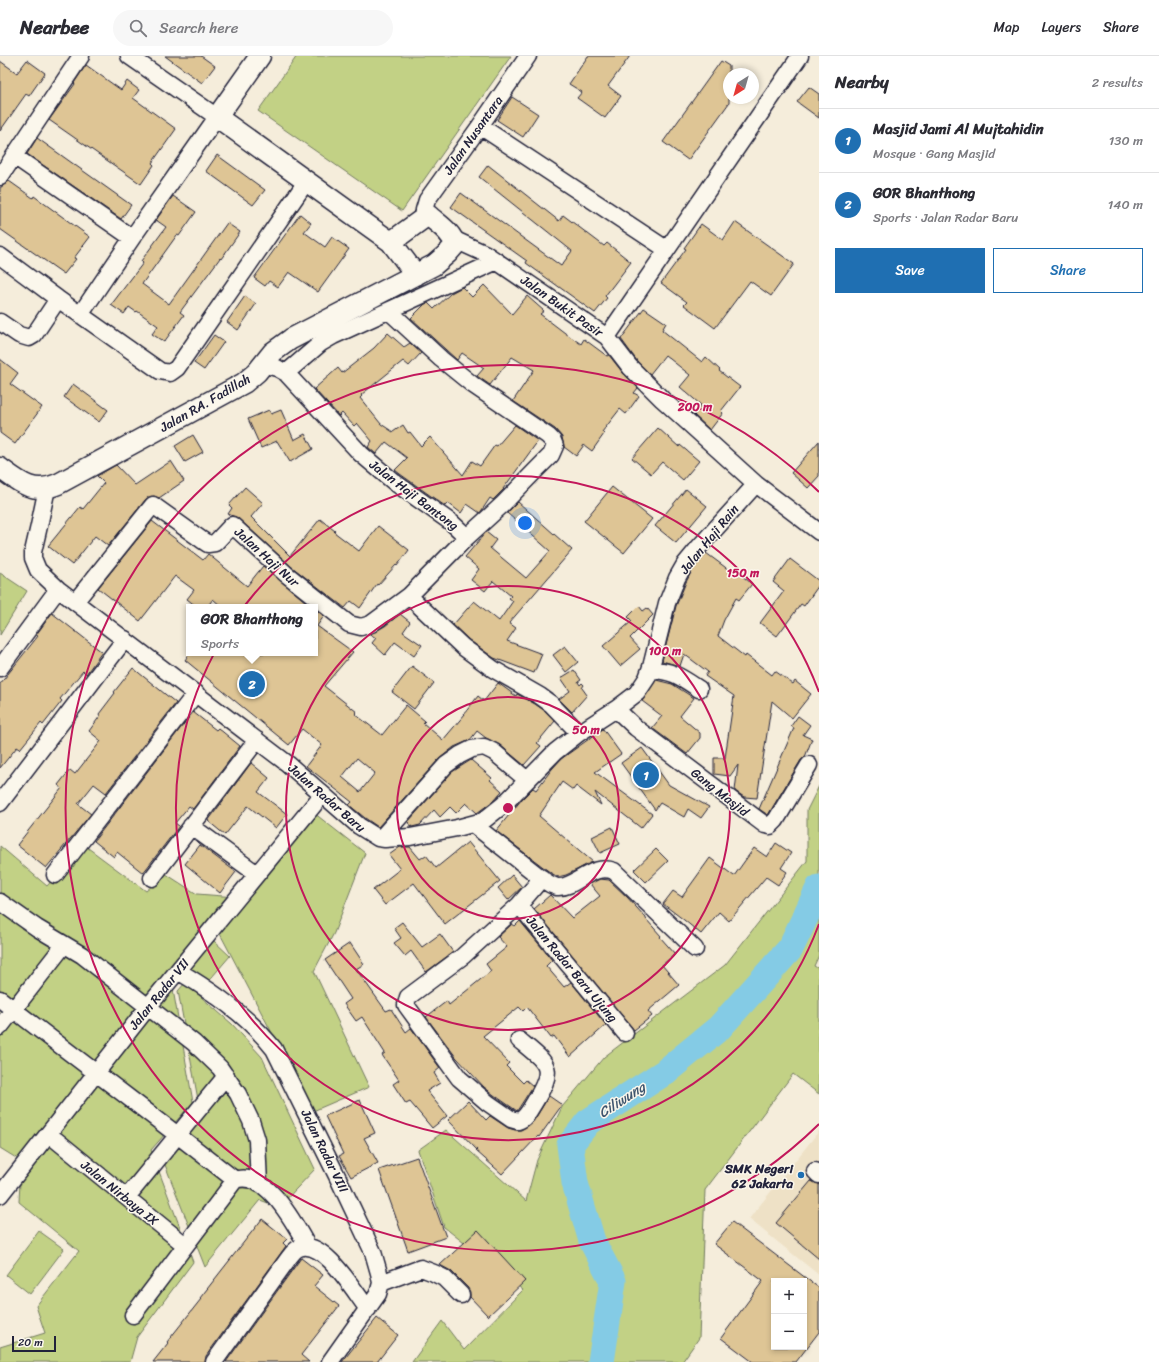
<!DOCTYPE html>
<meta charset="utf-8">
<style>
:root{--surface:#fff;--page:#f7f7f7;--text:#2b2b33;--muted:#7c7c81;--line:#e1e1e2;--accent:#1f6fb2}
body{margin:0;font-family:Sriracha,sans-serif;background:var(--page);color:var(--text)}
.controls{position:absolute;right:12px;bottom:12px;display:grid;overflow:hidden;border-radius:0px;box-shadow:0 2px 6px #0003}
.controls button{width:36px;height:36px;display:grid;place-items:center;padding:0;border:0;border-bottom:1px solid var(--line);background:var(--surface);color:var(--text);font:20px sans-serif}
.compass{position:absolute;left:723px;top:12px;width:36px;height:36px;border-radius:50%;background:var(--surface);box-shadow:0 2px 6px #0003;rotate:217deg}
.scale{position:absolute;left:12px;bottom:10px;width:44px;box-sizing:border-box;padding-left:4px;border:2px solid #22223b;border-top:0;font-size:11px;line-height:14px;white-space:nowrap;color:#22223b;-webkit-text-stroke:3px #fbf7ec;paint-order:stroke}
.you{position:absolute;left:525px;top:467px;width:14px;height:14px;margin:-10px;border:3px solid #fff;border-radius:50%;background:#1a73e8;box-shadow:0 0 0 6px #1a73e833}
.badge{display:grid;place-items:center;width:26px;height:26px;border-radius:50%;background:var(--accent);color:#fff;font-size:13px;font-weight:700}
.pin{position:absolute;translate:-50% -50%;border:2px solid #fff;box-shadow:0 1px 4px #0006}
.popup{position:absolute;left:186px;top:548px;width:132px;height:52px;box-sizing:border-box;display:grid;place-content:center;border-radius:0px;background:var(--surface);filter:drop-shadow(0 1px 3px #0005);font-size:13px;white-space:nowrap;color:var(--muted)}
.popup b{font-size:15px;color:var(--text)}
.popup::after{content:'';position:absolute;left:50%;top:100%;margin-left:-8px;border:8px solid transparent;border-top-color:var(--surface)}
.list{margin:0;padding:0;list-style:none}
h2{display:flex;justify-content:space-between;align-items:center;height:52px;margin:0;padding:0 16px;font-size:17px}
h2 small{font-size:13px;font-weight:400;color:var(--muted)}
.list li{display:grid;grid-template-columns:26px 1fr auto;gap:12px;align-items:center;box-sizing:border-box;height:64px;padding:0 16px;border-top:1px solid var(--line)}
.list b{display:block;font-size:15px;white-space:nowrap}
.list p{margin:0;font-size:13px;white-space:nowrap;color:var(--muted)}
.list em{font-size:13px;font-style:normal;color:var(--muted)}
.actions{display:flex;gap:8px;padding:12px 16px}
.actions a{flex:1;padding:9px 0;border:1px solid var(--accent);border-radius:0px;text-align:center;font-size:14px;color:var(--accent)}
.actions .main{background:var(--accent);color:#fff}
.icon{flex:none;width:22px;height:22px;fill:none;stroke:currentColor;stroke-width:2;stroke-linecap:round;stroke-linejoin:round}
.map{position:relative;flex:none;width:819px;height:1306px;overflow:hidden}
header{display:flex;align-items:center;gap:24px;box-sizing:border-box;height:56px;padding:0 20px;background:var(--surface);border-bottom:1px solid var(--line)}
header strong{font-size:19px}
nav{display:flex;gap:22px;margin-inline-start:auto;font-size:14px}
.search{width:280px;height:36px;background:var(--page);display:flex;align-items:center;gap:10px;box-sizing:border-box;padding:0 14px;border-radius:22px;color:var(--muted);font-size:15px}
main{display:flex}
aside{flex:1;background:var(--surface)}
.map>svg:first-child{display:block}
.built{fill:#eee1c6}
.green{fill:#c2d185;stroke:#727a60}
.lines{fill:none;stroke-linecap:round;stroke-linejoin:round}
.river{stroke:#84cbe5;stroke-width:27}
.building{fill:#dec595;stroke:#22223b;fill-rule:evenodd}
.minor-casing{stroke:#22223b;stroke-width:19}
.major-casing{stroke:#22223b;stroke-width:23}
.minor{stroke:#fbf7ec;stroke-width:16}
.major{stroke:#fbf7ec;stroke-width:20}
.ring{fill:none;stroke:#c2185b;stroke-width:2}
.poi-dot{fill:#1f6fb2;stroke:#fbf7ec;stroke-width:1.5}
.labels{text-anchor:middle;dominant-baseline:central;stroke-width:3;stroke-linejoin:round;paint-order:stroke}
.street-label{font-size:13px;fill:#22223b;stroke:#fbf7ec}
.poi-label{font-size:13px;font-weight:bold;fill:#22223b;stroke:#fbf7ec;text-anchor:end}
.water-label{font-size:14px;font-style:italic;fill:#3f556e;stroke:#fbf7ec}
.centre{fill:#c2185b;stroke:#fbf7ec;stroke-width:2}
.ring-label{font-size:12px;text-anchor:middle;font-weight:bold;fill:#c2185b;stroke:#fbf7ec;stroke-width:3;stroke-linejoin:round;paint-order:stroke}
</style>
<header>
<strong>Nearbee</strong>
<div class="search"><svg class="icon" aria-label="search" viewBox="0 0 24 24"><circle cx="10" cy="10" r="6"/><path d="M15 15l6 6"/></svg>Search here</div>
<nav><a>Map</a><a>Layers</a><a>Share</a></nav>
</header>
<main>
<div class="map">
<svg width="819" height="1306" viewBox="0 0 819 1306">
<rect width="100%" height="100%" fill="#f5eddb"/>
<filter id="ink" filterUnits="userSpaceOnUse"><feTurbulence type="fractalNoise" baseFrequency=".025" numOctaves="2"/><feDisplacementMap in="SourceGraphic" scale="8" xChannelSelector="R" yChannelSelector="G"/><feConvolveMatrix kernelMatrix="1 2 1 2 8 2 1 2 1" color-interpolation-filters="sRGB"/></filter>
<g filter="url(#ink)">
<path class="built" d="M819,1075V1219L749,1163Z"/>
<path class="green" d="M297,0H511L402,155L258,55Z
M0,517L27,535L0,579Z
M819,730V899L814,910L819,913V1038L793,1018L705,1134L699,1282L682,1306H412L442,1265L464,1294L523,1234L444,1171L418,1094L446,1074L526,1145L537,1104L562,1051L604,1001L725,909L807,805V754Z
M314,757L365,797L334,877L314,915L369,1031L313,1055L217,872L172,928L193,1046L151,1094L193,1206L137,1281L130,1306H0V1291L45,1277L36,1250L79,1195L19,1146L21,1105L0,1092V790L47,830L84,789L146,835L166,818L197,838L249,842Z
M214,885L230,900L206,928L189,913Z
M185,927L232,968L262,1001L315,1113L279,1151L260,1144L205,1211L160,1096L199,1049L178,935Z
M39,1175L64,1193L30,1238L6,1219Z"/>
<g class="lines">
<path class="river" d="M601,1306L613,1225L592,1185L575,1127L570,1089L588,1066L665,1016L719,972L790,893L819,832"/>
</g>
<path class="building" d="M165,0H201L215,10L202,27Z
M588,0H630L608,30L621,40L605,62L577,42L582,36L569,28Z
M27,4L45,17L29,40L26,38L0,75V5L17,17Z
M721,5L729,10V47L688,104L663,86Z
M86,9L121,34L127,25L139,34L133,42L176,73L152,107L154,109L141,128L49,64L75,28L74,27Z
M809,31L819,38V62L797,46Z
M512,41L538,58L523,81L497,64Z
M37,82L131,149L121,163L27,98Z
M217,99L265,134L253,149L206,115Z
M488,109L559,165L563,159L604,190L607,187L631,206L605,240L607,242L595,257L526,207L527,205L451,151L461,137L561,210L572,195L479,121Z
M9,125L33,142L34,140L90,181L74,202L76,203L64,218L0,173V132Z
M173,140L196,156L179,180L177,179L142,228L169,248L227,167L240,176L221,203L220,202L180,256L184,259L164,286L152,278L158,270L137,255L136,256L129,251L124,258L111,249L143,207L141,205L166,171L156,164Z
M300,158L311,167L304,176L325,191L332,181L349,193L318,236L289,216L278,231L269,225L265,230L254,222Z
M735,166L794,208L771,240L750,225L715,272L684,249L687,246L661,227L686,193L684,192L701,168L723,184Z
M484,229L512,258L527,240L544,255L540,258L565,277L581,288L584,283L607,300L609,299L623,317L638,332L634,337L639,340L626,358L620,353L602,376L604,378L592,395L584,389L576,400L564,391L562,381L555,373L513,345L534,314L512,301L490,329L477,320L484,312L462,297L457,304L411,262L425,248L428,247L434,253L451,237L462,231L472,241Z
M245,240L256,248L238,274L227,266Z
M644,252L666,267L662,274L702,306L706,301L720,314L719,315L740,331L721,355L723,357L710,374L694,359L701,349L680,331L690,319L665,299L650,318L637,305L621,283Z
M388,277L404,291L410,287L421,297L409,310L403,305L361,339L362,340L360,342L381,368L393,376L403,369L408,377L410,376L421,390L430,381L463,419L472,405L480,410L495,389L497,390L515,369L538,385L503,433H504L493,444L490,442L480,457L467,448L461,457L448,447L445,450L400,418L395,414L407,402L386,386L376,398L368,391L372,385L357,367L354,370L342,357L339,360L314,333L338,312L342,317L374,292Z
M214,279L224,286L204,314L194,307Z
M0,303L18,317L10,328L42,351L15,388L0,377Z
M73,328L108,354L99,366L64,341Z
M269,354L271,358L281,354L294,384L305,378L313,393L290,406L277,385L261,392L248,363Z
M658,372L679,391L680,389L699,405L683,424L662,406L651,418L632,402Z
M193,379L203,396L185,406L175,390Z
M819,385V420L808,432L791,417Z
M171,405L184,425L159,442L154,440L146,443L108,490L95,480L72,509L48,490L80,451L83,453L104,427L97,420L116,409L135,429Z
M245,431L263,447L251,461L290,500L320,463L335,475L334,476L359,495L378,470L409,494L397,510L396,509L378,529L377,528L360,552L351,545L345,552L292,511L238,462L228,458L232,452L229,449Z
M612,431L652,463L624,497L584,465Z
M686,433L707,450L676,487L655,470Z
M518,446L572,494L509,567L516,572L507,585L542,598L534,617L494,602L469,584L453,569L474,545L499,565L513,545L509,542L511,540L493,525L485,535L471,524L479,513L465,501L486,476L496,484L490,492L526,522L550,495L507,457Z
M152,465L203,504L208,498L247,530L263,510L312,551H222L213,543L207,551H197L187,543L194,534L175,520L140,565L98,532Z
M706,497L733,517L735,514L752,528L739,544L736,542L724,564L718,580L745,601L746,599L772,619L775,615L793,628L795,625L811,638L792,662L772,645L757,742L744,741L735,735L738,709L730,720L714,718V702H725L734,640L705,620L708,616L684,598L680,610L662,605L676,550L686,526L693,513Z
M790,503L819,525V529L804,550L801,548L777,580L760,567L784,535L773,526Z
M639,550L643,555L647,552L653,559L630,582L640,593L620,610L603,590L632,565L628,561Z
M315,553L324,560L317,570L353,596L324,630L357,656L355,658L382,679L406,649L425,665L423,667L443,684L465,658H464L478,640L484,645L498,627L516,640L517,638L535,648L545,655L555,665L537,687L541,690L524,709L500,689L486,682L477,675L470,684L454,691L439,703L378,771L365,762L349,749L352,746L306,710L322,689L302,673L289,689L185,604L190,597H315ZM357,702L375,717L360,736L342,721Z
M52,557L102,596L86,618L83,615L60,643L62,645L43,669L41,667L20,693L17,691L0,712V628L38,580L36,579Z
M400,558L410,566L403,576L422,589L414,600L395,586L385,599L372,587L376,582L370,578L385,570Z
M565,590L578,606L566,616L553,599Z
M412,610L434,627L414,653L392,636Z
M133,612L176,647L106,737L94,728L78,748L91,758L46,812L17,789L62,732L58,729L70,714L75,718L101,685L89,675L100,660L99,658L115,637L114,636Z
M574,614L581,624L578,626L580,629L582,627L584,629L582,632L587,639L572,656L559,643L570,635L561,622Z
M656,624L672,628L694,642L680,660L700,677V682L687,698L652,672L662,660L642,645Z
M193,656L216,674L218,672L240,690L193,753L189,750L175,767L179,770L143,817L117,796L114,801L94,785Z
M798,660L810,669L803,679L812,683L805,701L801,704L768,759L759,753L794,672L791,670Z
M603,673L621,698L595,716L652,758L641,772L595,736L601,749L576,730L573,734L562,726L539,760L593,806L566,819L558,821L551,817L496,775L522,743L533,732L536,734L552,713L561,703Z
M642,692L669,729L709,751L701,762L688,753L684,761L660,747L655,754L621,707Z
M471,704L492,722L490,724L502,735L493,745L477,757L466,747L456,757L450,751L440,761L434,754L420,769L412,771L408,766L452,716Z
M251,707L269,722L258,736L287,758L276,772L248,750L225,779L208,765Z
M612,771L620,788L600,797L592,781Z
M468,786L500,825L445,868L414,827L385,849L373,834L400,813L389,799L400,791H410L420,803L426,799L436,812Z
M776,787L791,797L781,812L787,816L778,829L766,821L729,865L719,856L701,878L684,864L663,848L673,835L682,841L710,802L734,820L754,792L767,801Z
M200,789L236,816L220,837L185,808Z
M656,793L668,805L646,826L634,814Z
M512,819L522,831L508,844L498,832Z
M600,823L609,824L627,841L646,862V863L661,880L660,881L675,898L662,909L679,929L648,955L652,960L634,974L534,853L550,839L572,862L600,840L590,828Z
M520,865L552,904L546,910L564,931L571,926L606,969L570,1001L554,980L551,982L527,951L523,955L519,951L483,980L509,1007L506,1010L523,1027L526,1024L533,1030L517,1055L494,1039L484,1031L456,1001L426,961L447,945L449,949L491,915L486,908L507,891L498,881L512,868L515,870Z
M402,866L422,891L440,878L453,896L426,916L411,895L405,900L394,887L401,882L394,872Z
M350,887L364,908L356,913L386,955L391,953L406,976L411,972L440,1012L434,1017L440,1027L427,1035L447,1060L432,1072L410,1046L406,1048L393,1028L399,1024L382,999L385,997L362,961L356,965L344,948L351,943L325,904Z
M549,1040L562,1049L539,1081L538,1080L502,1118L476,1095L477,1094L448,1064L468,1045L486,1064L490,1060L508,1072L515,1074H521L533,1066Z
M360,1044L375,1077L364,1082L378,1107L351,1121L339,1100L343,1098L325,1060Z
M417,1101L446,1181L408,1195L379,1114Z
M811,1125L819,1128V1203L776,1167Z
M262,1163L287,1183L283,1187L286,1190L206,1300L205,1306H153L168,1287L167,1286L201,1243L200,1242Z
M732,1166L819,1232V1276L796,1306H753L721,1282L763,1225L714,1188ZM774,1225H804V1291H774Z
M478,1174L525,1225L488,1260L470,1241V1236L468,1232L451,1215L440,1209Z
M301,1202L323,1219L314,1230L339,1250L301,1299L309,1306H226Z
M377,1262L398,1279L377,1306H342Z"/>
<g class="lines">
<defs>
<path id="minor" d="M480,70L666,193
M14,100L132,182
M0,121L81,0
M428,159L424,154L427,144L480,70L528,0
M453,183L486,198L607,281L630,311L662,343L756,428L819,476
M0,200L58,243L160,315L170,317L177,312L306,126
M80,259L132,182L217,61L129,0
M0,266L19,279L29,282L34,279L58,243
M607,281L800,0
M263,308L277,312L286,317L361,398L394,426L452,467L467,481
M286,317L321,287L333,280L497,205
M47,432L39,470L33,496V502L38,514L58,533L288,708L359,770L378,782L385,783L410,781L457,772L483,765L503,749L555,696L579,677L616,653L637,637L647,622L651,611L667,547L677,522L685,508L699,491L756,428
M409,540L463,591L493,613L540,640L551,648L579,677
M75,546L153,449L202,484L208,488L215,487L232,469L286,518L349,568L361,571L371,568L409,540L467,481L502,449L537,413L551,399L555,390L553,385L548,380L473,329L441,303L389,255
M0,612L58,533
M650,614C672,614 681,621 699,633
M616,653L636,672L765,769L770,770L776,764L809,709
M0,747L125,583
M474,769L545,825C549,828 553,830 557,831C575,833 592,806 614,815L695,893
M191,770L257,818
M381,782L446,709L460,699L472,693L484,691L494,696L527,724
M55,819L196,637
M152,822L257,684
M0,846L37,872L82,899L194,987L220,1012L238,1038L251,1065L257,1084L259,1128
M519,849L625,977
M178,915C214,936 248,960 274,993L338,1122L373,1196L379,1217L381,1227L378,1238L330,1306
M0,943C78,1004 157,1062 235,1124C267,1113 295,1169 308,1191
M0,971L64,889
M519,984C549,1009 556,1011 534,1047C530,1053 526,1063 518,1065L511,1063L488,1047L459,1022L406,949L408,941L463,900L519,849L542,822
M56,1084L185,1189
M815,1115L819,1119
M0,1139L148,951L322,739
M127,1141L226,1020
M381,1227L421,1212L434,1217L444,1222L461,1239
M133,1259L235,1124
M214,1306L288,1203C291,1199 294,1194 299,1192C324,1182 355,1237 368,1253"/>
<path id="major" d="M260,0L217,61L391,186L416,219
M0,412C19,426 33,439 58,428L244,327L257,316L273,296L291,283L434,209L448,197L455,189C452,176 438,168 428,159L391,186"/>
</defs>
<use href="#minor" class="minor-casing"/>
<use href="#major" class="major-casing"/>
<use href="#minor" class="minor"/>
<use href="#major" class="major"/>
</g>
</g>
<g class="ring">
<circle cx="508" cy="752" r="111"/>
<circle cx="508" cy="752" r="222"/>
<path d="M819 868A332 332 0 1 1 819 636"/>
<path d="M819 1068A443 443 0 1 1 819 436"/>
</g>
<circle class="poi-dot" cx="801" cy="1119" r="4"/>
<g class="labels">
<g class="street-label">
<text transform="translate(473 79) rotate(-55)">Jalan Nusantara</text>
<text transform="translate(562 250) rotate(35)">Jalan Bukit Pasir</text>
<text transform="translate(205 347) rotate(-30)">Jalan RA. Fadillah</text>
<text transform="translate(414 439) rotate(37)">Jalan Haji Bantong</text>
<text transform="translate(709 483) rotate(-51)">Jalan Haji Rain</text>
<text transform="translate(267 501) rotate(42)">Jalan Haji Nur</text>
<text transform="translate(720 736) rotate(38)">Gang Masjid</text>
<text transform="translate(327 742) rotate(41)">Jalan Radar Baru</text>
<text transform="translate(572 913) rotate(50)">Jalan Radar Baru Ujung</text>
<text transform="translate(159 938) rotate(-51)">Jalan Radar VII</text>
<text transform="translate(325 1095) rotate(64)">Jalan Radar VIII</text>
<text transform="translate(120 1137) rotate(39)">Jalan Nirbaya IX</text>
</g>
<g class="poi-label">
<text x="793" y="1112">SMK Negeri<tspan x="793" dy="15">62 Jakarta</tspan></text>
</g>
<g class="water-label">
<text transform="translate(622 1044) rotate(-33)">Ciliwung</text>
</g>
</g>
<circle cx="508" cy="752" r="6" class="centre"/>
<g class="ring-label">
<text x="695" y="355">200 m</text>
<text x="743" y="521">150 m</text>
<text x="665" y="599">100 m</text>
<text x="586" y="678">50 m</text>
</g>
</svg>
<div class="controls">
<button>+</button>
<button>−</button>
</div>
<svg class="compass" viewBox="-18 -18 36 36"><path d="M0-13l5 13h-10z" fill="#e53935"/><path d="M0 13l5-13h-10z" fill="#7c7c81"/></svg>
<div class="scale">20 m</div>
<div class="you"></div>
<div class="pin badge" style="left:646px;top:719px">1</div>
<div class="pin badge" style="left:252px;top:628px">2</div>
<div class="popup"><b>GOR Bhanthong</b>Sports</div>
</div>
<aside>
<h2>Nearby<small>2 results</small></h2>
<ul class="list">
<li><span class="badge">1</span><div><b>Masjid Jami Al Mujtahidin</b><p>Mosque · Gang Masjid</p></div><em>130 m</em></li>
<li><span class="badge">2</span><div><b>GOR Bhanthong</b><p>Sports · Jalan Radar Baru</p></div><em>140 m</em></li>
</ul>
<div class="actions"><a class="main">Save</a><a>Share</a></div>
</aside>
</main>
